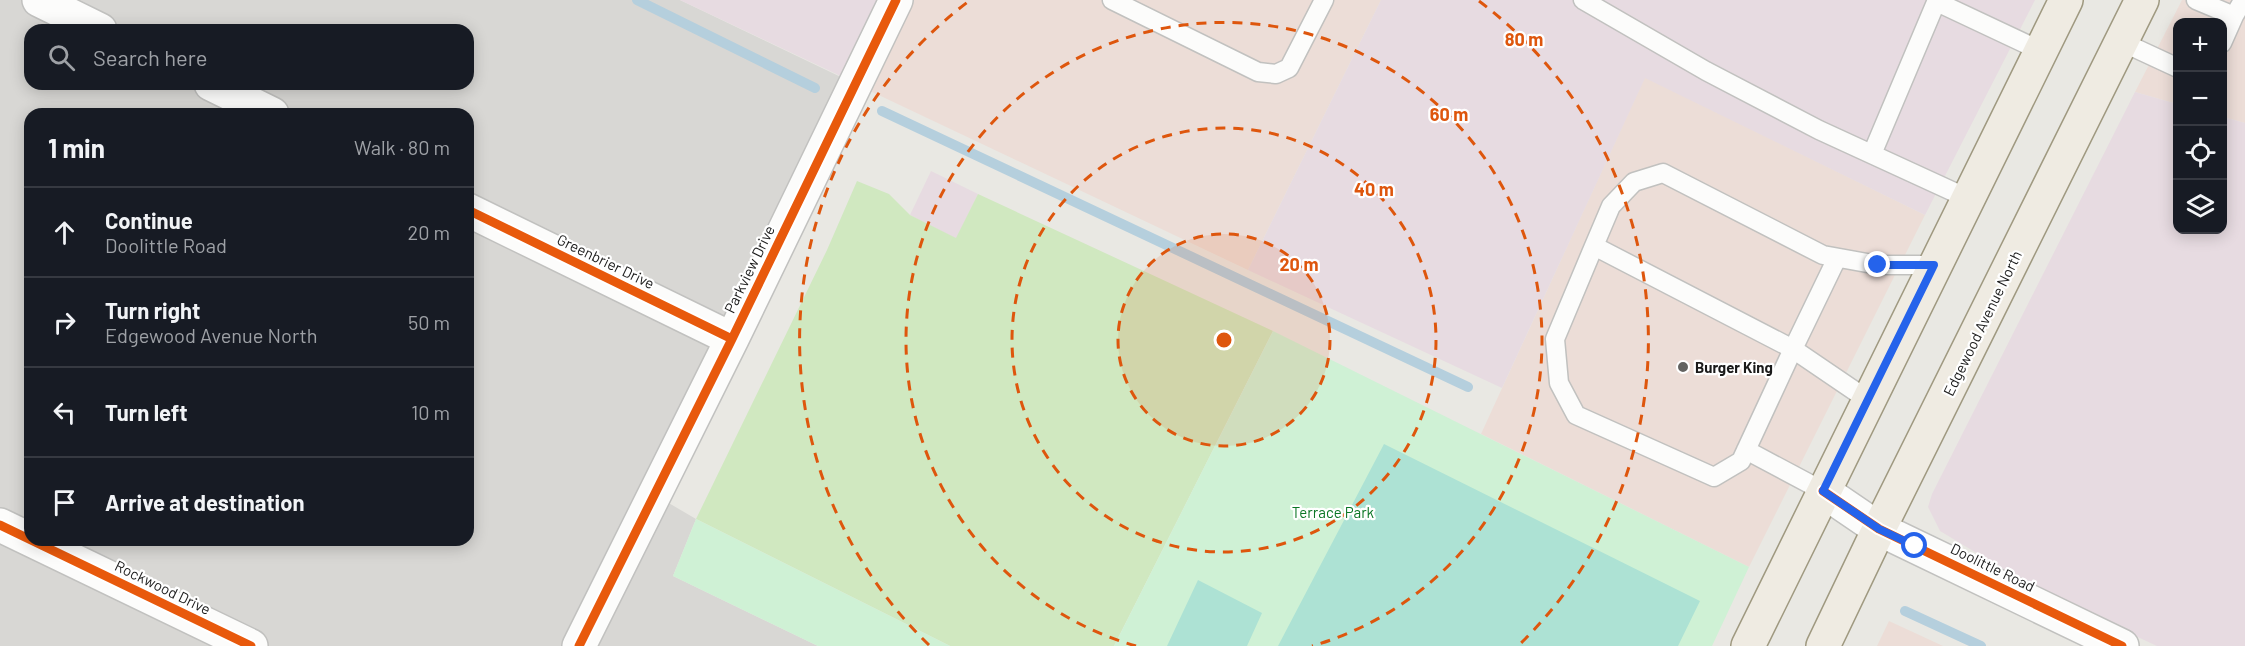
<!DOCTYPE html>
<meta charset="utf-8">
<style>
:root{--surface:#171b24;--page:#20242c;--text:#f1f3f6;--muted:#9ea1a6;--line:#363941}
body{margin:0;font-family:Barlow,sans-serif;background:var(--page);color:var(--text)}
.controls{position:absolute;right:18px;top:18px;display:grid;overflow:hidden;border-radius:12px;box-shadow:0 3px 15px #0003}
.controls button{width:54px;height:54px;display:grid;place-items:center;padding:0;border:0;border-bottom:2px solid var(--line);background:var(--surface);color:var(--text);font:30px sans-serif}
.stop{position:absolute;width:18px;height:18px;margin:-14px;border:4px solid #2563eb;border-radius:50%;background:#fff}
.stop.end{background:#2563eb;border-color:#fff;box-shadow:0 2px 6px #0008}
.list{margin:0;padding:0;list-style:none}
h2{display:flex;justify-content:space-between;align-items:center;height:78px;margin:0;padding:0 24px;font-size:26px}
h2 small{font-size:20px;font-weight:400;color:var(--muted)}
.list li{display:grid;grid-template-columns:39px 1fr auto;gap:18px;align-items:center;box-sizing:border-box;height:90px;padding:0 24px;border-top:2px solid var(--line)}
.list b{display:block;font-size:22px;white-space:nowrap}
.list p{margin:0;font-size:20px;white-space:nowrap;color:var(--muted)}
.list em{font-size:20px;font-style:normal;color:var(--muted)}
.icon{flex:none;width:33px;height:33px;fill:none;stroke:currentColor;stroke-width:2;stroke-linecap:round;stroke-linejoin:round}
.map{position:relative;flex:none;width:2245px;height:646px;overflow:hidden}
.search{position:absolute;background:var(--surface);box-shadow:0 3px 15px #0003;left:24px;top:24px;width:450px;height:66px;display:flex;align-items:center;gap:15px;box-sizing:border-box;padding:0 21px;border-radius:18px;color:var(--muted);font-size:22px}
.panel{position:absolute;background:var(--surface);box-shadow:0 3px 15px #0003;left:24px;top:108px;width:450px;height:438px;border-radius:18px}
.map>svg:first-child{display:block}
.residential{fill:#d8d7d4;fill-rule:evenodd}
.commercial{fill:#ecddd7}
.industrial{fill:#e7dbe1}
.grass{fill:#d0e8c0}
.park{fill:#cff1d5}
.pitch{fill:#ade2d4}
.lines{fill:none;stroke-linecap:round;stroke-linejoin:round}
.stream{stroke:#b5cfdd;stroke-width:10}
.service-casing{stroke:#c1c1bf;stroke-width:21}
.minor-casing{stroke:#c1c1bf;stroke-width:36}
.primary-casing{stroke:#9f9980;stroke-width:36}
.service{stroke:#fcfcfb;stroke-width:18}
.minor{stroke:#fcfcfb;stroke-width:33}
.primary{stroke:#efebe2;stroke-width:33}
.cycleway-casing{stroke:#fff;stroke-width:13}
.cycleway{stroke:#e8590c;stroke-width:9}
.route{stroke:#2563eb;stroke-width:8}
.ring{fill:none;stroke:#de560d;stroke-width:3;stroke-dasharray:10 8}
.poi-dot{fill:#626260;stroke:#fff;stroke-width:2}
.labels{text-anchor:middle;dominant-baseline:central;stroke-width:4.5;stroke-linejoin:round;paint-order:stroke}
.street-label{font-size:15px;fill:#1a1a1a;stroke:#fff}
.poi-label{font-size:15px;font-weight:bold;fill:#1a1a1a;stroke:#fff;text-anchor:start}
.park-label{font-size:15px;fill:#0b7625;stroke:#fff}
.centre{fill:#de560d;stroke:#fff;stroke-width:3}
.ring-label{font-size:18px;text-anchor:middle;font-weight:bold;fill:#de560d;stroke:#fff;stroke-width:4.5;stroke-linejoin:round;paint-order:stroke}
</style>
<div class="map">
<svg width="2245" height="646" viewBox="0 0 2245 646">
<rect width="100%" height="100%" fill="#e9e8e3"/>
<path class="residential" d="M0,0H680L868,90L667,502L696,519L673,576L818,646H0ZM30,30H468V84H30ZM30,114H468V540H30Z"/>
<path class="commercial" d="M912,0H1381L1248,270L868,90Z
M2182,0H2245V123L2223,117L2222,22H2178L2177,104L2135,92Z
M1645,77L1925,215L1749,567L1481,434Z
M1889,621L1943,646H1877Z"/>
<path class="industrial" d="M680,0H912L868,89Z
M1381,0H2035L1925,215L1645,78L1502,388L1248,270Z
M2135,92L2177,104L2178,230H2222L2223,117L2245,123V646H2157L2045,594L1940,531L1928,507L1932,494Z
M931,171L978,194L956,239L910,215Z"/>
<path class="grass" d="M857,181L889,194L910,215L956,238L978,194L1273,331L1114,646H950L696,519L827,250Z"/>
<path class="park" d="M1273,331L1749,567L1712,646H1114Z
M696,519L950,646H818L673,576Z"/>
<path class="pitch" d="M1384,444L1700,601L1678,646H1278Z
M1198,580L1262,613L1247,646H1167Z"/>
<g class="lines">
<path class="stream" d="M637,0L815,88
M882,111L1468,387
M1905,611L1981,646"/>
<defs>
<path id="service" d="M1112,0L1258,72L1276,74L1289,68L1324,0
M1583,0L1706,71L1819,130L1967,198
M2196,0L2234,16L2241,4L2245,2
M1937,2L2041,51
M2122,42L2178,68
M2222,43L2234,16
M1872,154L1937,0
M1594,246L1555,339L1559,383L1576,415L1714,477L1741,461L1793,349L1868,400
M1837,258L1793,349L1594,246L1611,206L1634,182L1663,173L1823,255L1878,265H1934
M1746,450L1823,491"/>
<path id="minor" d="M39,0L100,30
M211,84L272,114
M468,210L732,339
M1823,491L1879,529L2122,646
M0,525L251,646
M579,646L732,339L896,0"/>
<path id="primary" d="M1748,646L2066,0
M1823,646L1879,529L2142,0"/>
</defs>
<use href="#service" class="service-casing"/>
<use href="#minor" class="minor-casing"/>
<use href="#primary" class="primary-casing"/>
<use href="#service" class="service"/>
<use href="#minor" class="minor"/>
<use href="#primary" class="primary"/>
<defs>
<path id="cycleway" d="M468,210L732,339
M1823,491L1879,529L2122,646
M0,525L251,646
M579,646L732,339L896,0"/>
</defs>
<use href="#cycleway" class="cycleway-casing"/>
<use href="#cycleway" class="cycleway"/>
</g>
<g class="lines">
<path class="route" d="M1878,265H1934L1823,491L1879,529L1915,546"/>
</g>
<circle cx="1224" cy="340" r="106" fill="#de560d" fill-opacity=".12"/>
<g class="ring">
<circle cx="1224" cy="340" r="106"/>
<circle cx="1224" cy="340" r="212"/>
<path d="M1136 646A318 318 0 1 1 1312 646"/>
<path d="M929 645A424 424 0 0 1 969 1M1479 1A424 424 0 0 1 1519 645"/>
</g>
<circle class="poi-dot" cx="1683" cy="367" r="6"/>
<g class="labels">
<g class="street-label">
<text transform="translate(606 261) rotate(26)">Greenbrier Drive</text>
<text transform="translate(749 269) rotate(-64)">Parkview Drive</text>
<text transform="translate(1982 323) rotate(-64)">Edgewood Avenue North</text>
<text transform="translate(1993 567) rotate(26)">Doolittle Road</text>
<text transform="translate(163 587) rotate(26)">Rockwood Drive</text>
</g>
<g class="poi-label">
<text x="1695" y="367">Burger King</text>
</g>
<g class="park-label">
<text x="1333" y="512">Terrace Park</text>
</g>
</g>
<circle cx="1224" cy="340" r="9" class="centre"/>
<g class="ring-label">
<text x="1524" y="46">80 m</text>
<text x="1449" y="121">60 m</text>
<text x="1374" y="196">40 m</text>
<text x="1299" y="271">20 m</text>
</g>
</svg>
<div class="controls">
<button>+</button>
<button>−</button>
<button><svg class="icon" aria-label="locate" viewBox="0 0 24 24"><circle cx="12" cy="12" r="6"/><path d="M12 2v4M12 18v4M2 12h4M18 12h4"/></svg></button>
<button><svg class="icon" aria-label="layers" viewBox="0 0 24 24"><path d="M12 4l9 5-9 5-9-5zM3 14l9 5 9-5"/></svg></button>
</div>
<div class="stop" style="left:1915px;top:546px"></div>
<div class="stop end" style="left:1878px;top:265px"></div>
<div class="search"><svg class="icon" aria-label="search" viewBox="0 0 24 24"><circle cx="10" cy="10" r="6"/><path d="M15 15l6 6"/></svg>Search here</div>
<section class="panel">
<h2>1 min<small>Walk · 80 m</small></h2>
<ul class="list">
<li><svg class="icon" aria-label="ahead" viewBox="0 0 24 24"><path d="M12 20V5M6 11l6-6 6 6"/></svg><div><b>Continue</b><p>Doolittle Road</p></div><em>20 m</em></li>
<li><svg class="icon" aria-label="right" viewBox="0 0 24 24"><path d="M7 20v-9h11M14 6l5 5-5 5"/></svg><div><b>Turn right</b><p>Edgewood Avenue North</p></div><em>50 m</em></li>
<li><svg class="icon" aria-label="left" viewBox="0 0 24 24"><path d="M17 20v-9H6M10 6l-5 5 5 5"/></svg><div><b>Turn left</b></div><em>10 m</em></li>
<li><svg class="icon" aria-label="arrive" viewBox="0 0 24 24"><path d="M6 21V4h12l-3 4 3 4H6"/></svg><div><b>Arrive at destination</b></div></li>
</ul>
</section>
</div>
